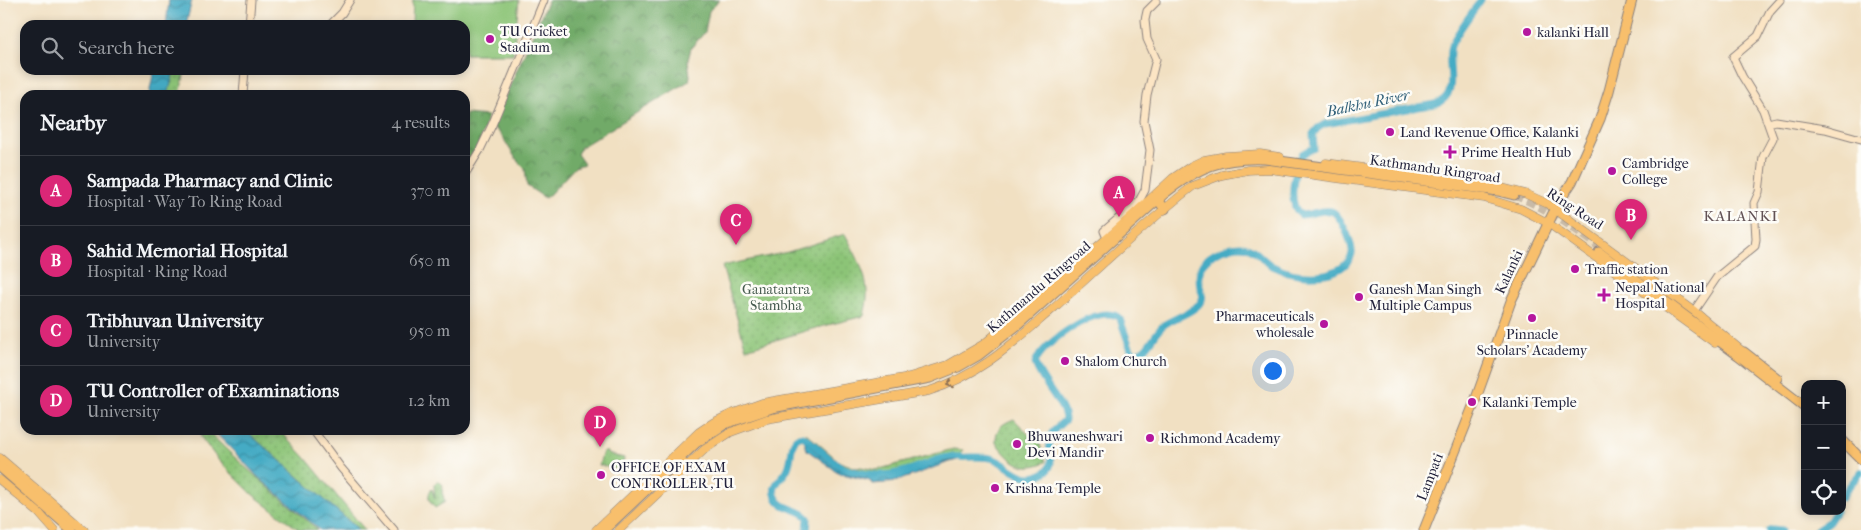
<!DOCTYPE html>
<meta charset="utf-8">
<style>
:root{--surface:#171b24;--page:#242831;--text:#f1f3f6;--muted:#9ea1a6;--line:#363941;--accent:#db2777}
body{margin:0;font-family:"IM FELL French Canon",serif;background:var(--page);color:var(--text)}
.controls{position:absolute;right:15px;bottom:15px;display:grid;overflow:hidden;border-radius:10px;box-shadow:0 2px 8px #0003}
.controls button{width:45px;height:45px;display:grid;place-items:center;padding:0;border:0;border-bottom:1px solid var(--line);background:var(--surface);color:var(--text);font:25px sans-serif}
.you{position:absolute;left:1272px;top:370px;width:18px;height:18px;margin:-12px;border:4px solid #fff;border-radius:50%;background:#1a73e8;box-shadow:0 0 0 8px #1a73e833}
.badge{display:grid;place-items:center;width:32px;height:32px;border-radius:50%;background:var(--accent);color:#fff;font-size:16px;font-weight:700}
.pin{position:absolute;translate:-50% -41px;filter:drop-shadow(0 1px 2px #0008)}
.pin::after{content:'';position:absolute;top:26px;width:18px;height:15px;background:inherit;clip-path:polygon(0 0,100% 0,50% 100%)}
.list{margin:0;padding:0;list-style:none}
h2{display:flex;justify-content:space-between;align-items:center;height:65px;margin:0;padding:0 20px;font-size:21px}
h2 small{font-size:16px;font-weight:400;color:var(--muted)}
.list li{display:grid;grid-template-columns:32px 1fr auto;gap:15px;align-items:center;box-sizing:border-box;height:70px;padding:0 20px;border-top:1px solid var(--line)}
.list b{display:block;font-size:19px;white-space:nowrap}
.list p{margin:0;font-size:16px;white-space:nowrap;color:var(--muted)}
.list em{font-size:16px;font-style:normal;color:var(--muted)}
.icon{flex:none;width:28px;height:28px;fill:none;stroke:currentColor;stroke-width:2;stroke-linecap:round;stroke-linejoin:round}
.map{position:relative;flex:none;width:1861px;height:530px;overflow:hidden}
.search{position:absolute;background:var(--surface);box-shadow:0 2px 8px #0003;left:20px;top:20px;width:450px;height:55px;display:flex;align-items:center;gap:12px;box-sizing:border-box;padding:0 18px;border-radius:15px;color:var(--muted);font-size:19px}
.panel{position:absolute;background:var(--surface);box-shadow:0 2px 8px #0003;left:20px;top:90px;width:450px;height:345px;border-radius:15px}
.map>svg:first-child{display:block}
.grass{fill:url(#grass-dots);stroke:#577359}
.forest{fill:url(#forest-crowns);stroke:#4a6652}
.pitch{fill:#8cc477;stroke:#577359}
.water{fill:url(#water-waves);stroke:#336680}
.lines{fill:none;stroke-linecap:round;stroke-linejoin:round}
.river{stroke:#44abc4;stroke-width:7}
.highway-tunnel{stroke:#c8baa7;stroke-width:9;stroke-dasharray:9 4.5;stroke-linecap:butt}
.secondary-casing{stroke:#8a817e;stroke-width:9}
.primary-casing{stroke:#8a817e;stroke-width:9}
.highway-casing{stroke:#8a817e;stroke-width:11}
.secondary{stroke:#fce5c4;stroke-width:7}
.primary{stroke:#f8bf6c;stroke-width:8}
.highway{stroke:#f8bf6c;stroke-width:9}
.oneway{stroke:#8d7054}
.poi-dot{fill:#b5179e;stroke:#fdfcf7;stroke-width:2}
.labels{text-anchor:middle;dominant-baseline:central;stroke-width:5;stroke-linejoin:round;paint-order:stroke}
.poi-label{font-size:14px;fill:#22223b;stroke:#fdfcf7;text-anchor:start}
.street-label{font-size:14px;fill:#22223b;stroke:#fdfcf7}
.park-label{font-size:14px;fill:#475b50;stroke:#fdfcf7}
.water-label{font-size:15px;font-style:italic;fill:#316079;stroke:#fdfcf7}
.neighbourhood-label{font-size:15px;letter-spacing:1px;fill:#625255;stroke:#fdfcf7}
</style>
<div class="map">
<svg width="1861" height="530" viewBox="0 0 1861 530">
<defs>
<pattern id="grass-dots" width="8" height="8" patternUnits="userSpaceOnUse" patternTransform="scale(1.25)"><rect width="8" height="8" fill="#8cc477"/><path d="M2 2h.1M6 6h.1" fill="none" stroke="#78a868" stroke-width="1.8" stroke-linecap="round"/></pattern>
<pattern id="forest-crowns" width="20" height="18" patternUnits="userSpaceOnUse" patternTransform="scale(1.25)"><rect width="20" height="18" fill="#71aa68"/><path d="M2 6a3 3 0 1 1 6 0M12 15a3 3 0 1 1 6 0" fill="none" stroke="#5c8a57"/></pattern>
<pattern id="water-waves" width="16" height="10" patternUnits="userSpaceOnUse" patternTransform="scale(1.25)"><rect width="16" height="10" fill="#44abc4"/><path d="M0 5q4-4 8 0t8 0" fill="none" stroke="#388ba0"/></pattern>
</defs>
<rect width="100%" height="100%" fill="#fdfcf7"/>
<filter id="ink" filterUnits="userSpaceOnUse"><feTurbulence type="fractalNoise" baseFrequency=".02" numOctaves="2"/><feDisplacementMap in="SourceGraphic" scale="10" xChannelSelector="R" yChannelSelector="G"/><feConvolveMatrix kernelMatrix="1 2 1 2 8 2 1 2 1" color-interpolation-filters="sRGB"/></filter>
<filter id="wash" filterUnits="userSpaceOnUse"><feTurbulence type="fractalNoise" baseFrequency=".0096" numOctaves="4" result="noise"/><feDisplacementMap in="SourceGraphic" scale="20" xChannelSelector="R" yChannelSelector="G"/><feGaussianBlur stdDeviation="1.12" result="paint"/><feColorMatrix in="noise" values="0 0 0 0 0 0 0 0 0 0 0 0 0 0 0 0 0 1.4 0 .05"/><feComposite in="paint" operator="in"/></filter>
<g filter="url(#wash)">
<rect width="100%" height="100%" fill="#f1e0c2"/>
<path class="grass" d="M174,70H185L180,95H168Z
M845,234C855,253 868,275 867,297C867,303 865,310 864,316L812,329L746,349L722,266L788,252Z
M1014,419L1031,437L1038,439L1046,462C1021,473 1011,461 996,443C995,429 1001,424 1014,419Z
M245,430H279L304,456L365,530H359Z
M207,431L244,466L318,530H299L252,494L219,461L200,436Z
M806,433L840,462L857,468L861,467L876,470L953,449L963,450L958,459C920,463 875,491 839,468L806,440Z
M603,451L607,452V454L624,458L622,470L599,465Z
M438,480L443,485L442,492L445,502L435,508C430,502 427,499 430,491L432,489L435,499L434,485Z"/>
<path class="forest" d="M548,0H719L709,11L705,32L691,48L688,60L690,76L689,81L581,147L577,154L584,164L575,167L550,194L545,198L527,186L525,169C512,158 505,135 492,126Z
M465,114L488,116C484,130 477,155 465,165Z"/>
<path class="pitch" d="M413,0H519L513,54H465V25H412Z"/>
<path class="water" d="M169,0H192L186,25H166Z
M154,70H174L168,95H149Z
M213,430H245L359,530H320L257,476Z
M805,441C816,451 827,463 840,470C875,490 921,464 957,460C929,467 902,484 872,484L870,481L839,473L807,450L805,447Z"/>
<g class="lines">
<path class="river" d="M1842,498L1847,489L1861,472
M807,530L808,518C800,507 782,511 776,497C770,484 783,479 787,470C792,461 790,451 794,442C795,438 799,437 803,436C817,446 828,459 842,467C849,471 859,473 868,474C886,478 906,472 923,465C938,460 942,456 960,457C970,458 984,455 994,459C1011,466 1022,484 1042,474C1059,466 1046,451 1050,437C1052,430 1060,425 1065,420C1066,406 1040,381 1035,363C1041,344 1103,299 1120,319L1131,350L1135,353C1150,352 1153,333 1164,325C1174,317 1195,313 1202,300C1204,296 1201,290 1200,286C1197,272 1202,261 1214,254C1223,249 1237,244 1247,247C1259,251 1264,263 1275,267C1294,277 1335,281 1349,260C1351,257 1353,254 1352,250C1351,241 1340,213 1331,211C1322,209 1310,215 1301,215C1286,204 1295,168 1302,154L1314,148L1313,134L1318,128L1325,124L1435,104C1462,95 1445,66 1451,46C1455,35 1473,11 1481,0
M1769,530L1772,529L1782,530
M1817,530L1829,522L1836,511"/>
</g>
</g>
<g filter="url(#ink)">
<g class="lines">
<path class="highway-tunnel" d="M1514,195C1546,206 1574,228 1602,248"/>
<defs>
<path id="secondary" d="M249,25L251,0
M330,25L342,13L350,0
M243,95L245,70
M1768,123L1776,121L1825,129L1861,139
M465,174L480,150L492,125L544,0
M1109,243L1104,231L1139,201L1145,190L1150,150L1144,121L1147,95L1156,59L1147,39L1145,20L1147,11L1156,2V0
M1694,311L1717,277L1755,246L1756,239L1754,203L1759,192L1763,157L1773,138L1763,110L1742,76L1733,57L1758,36L1770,11L1780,0
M313,430L341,468L394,530"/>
<path id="primary" d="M1326,163L1491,185L1526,194L1548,204L1694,311L1742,351L1738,355L1736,354
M0,458L84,530
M0,480L39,513L54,530
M596,530L699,432L714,422L731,414L762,403L909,377L948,365L984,344L1112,234L1173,178L1191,166L1204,160L1226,156L1260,154L1280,157
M619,530L705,449L731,432L767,419L929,391C981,375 1015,341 1055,307C1101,266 1145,223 1193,186L1222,175L1248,170L1269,169L1484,198L1521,209L1548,223L1715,343"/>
<path id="highway" d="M1158,200L1165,209
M1599,252L1738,355L1805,407
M1744,352L1777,378
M1842,440L1861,459
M679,459L687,467
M0,467L72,530
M604,530L696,443L725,424L772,408L930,378L958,367L979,355L1019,324L1164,194C1198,167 1222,157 1265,159L1498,191L1514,195
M1424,530L1474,404L1511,301L1558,203L1572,182L1600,119L1609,91L1632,0"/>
</defs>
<use href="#secondary" class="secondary-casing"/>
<use href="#primary" class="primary-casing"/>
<use href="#highway" class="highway-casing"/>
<use href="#secondary" class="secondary"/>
<use href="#primary" class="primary"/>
<use href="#highway" class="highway"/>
</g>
<defs><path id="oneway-chevron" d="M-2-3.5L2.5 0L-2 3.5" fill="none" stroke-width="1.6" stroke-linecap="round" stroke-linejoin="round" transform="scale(1.25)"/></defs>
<use class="oneway" href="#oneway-chevron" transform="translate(950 384) rotate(160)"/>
</g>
<g class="poi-dot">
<circle cx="1527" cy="32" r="5"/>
<circle cx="490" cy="39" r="5"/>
<circle cx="1390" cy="132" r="5"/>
<path d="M1447.5 144.5h5v5h5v5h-5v5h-5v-5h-5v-5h5z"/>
<circle cx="1612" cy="171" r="5"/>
<circle cx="1575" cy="269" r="5"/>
<path d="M1601.5 287.5h5v5h5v5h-5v5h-5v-5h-5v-5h5z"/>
<circle cx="1359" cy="297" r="5"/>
<circle cx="1532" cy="318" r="5"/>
<circle cx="1324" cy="324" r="5"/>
<circle cx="1065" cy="361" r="5"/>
<circle cx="1472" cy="402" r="5"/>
<circle cx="1150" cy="438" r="5"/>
<circle cx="1017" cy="444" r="5"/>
<circle cx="601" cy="475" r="5"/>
<circle cx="995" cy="488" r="5"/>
</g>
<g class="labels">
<g class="poi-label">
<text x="500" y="31">TU Cricket<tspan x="500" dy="16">Stadium</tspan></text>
<text x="1537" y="32">kalanki Hall</text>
<text x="1400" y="132">Land Revenue Office, Kalanki</text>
<text x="1461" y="152">Prime Health Hub</text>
<text x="1622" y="163">Cambridge<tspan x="1622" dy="16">College</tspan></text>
<text x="1585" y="269">Traffic station</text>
<text x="1615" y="287">Nepal National<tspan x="1615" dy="16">Hospital</tspan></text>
<text x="1369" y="289">Ganesh Man Singh<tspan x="1369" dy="16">Multiple Campus</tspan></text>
<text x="1314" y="316" text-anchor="end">Pharmaceuticals<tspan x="1314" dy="16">wholesale</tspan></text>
<text x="1532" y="334" text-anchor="middle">Pinnacle<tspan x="1532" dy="16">Scholars' Academy</tspan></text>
<text x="1075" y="361">Shalom Church</text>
<text x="1482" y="402">Kalanki Temple</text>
<text x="1027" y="436">Bhuwaneshwari<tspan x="1027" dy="16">Devi Mandir</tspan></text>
<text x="1160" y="438">Richmond Academy</text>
<text x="611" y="467">OFFICE OF EXAM<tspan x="611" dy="16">CONTROLLER ,TU</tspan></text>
<text x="1005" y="488">Krishna Temple</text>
</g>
<g class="street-label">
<text transform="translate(1435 169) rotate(8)">Kathmandu Ringroad</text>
<text transform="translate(1575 209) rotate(33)">Ring Road</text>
<text transform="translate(1509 272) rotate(-65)">Kalanki</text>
<text transform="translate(1039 287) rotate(-41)">Kathmandu Ringroad</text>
<text transform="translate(1430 477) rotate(-69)">Lampati</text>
</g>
<g class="park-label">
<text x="776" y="289">Ganatantra<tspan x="776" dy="16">Stambha</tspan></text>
</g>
<g class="water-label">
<text transform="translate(1368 103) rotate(-12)">Balkhu River</text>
</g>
<g class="neighbourhood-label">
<text x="1741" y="216">KALANKI</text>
</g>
</g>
</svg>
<div class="controls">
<button>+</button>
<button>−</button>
<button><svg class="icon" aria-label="locate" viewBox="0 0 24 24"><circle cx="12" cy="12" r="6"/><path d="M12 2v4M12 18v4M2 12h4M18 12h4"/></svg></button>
</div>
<div class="you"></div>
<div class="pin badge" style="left:1119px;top:217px">A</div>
<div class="pin badge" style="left:1631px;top:240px">B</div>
<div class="pin badge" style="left:736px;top:245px">C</div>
<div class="pin badge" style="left:600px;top:447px">D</div>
<div class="search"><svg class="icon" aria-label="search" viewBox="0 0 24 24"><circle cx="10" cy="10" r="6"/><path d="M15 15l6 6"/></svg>Search here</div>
<section class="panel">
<h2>Nearby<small>4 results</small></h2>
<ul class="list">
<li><span class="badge">A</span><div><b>Sampada Pharmacy and Clinic</b><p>Hospital · Way To Ring Road</p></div><em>370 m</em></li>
<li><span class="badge">B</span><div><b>Sahid Memorial Hospital</b><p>Hospital · Ring Road</p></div><em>650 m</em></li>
<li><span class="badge">C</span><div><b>Tribhuvan University</b><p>University</p></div><em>950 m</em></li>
<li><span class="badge">D</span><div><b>TU Controller of Examinations</b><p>University</p></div><em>1.2 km</em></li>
</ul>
</section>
</div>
